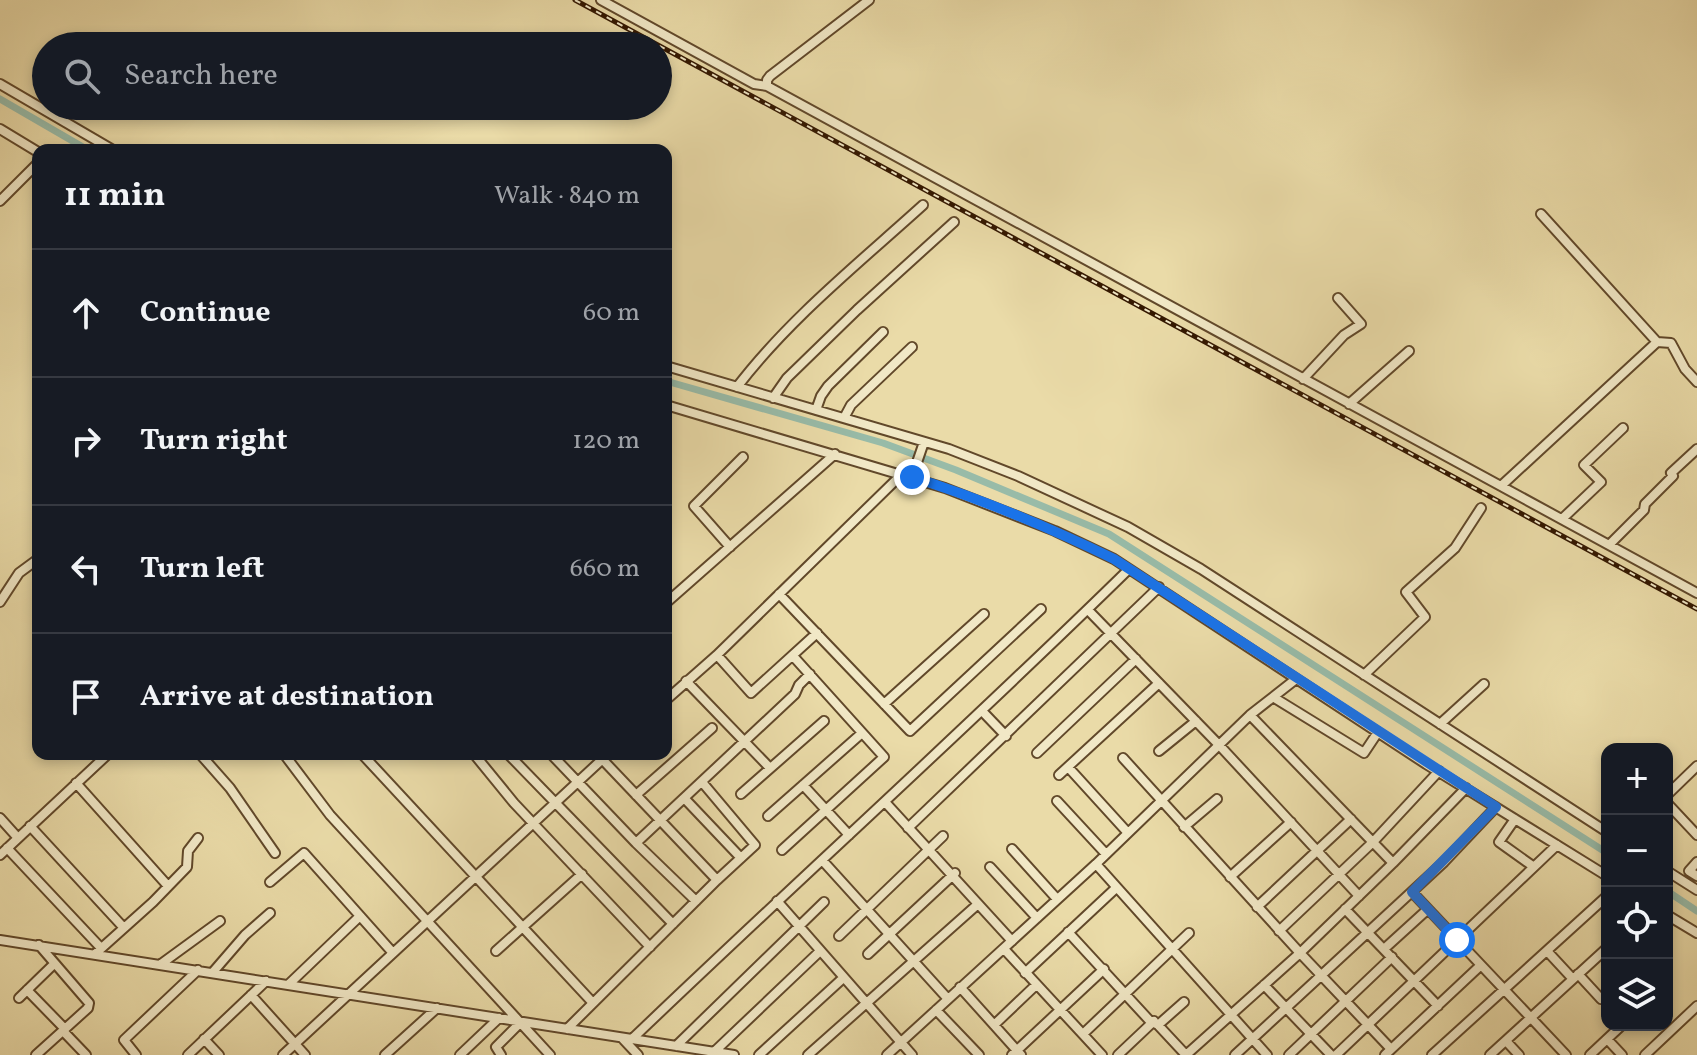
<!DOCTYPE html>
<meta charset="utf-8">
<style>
:root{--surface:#171b24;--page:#242831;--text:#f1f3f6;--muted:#9ea1a6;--line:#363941}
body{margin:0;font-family:Vollkorn,serif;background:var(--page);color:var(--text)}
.controls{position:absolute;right:24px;bottom:24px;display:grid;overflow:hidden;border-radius:16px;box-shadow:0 4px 12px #0003}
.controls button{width:72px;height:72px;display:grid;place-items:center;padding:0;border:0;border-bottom:2px solid var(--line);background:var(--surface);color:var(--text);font:40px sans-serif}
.stop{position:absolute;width:24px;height:24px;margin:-18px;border:6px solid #1a73e8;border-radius:50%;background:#fff}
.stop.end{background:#1a73e8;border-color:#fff;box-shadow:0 2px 8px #0008}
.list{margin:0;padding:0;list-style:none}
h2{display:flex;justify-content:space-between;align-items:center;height:104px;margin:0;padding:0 32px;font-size:34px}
h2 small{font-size:26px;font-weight:400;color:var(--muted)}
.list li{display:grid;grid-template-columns:52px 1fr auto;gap:24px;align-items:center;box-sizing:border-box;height:128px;padding:0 32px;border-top:2px solid var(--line)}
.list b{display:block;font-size:30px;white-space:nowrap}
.list em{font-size:26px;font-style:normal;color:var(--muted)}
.icon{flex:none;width:44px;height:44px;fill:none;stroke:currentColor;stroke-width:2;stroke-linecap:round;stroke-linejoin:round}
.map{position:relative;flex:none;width:1697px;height:1055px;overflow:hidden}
.search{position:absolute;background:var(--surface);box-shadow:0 4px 12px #0003;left:32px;top:32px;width:640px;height:88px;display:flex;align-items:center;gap:20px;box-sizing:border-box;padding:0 28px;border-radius:44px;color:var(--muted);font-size:30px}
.panel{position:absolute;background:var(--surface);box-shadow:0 4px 12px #0003;left:32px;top:144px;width:640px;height:616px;border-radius:16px}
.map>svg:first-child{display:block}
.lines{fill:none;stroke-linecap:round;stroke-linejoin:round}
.canal{stroke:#98bba8;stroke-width:7}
.minor-casing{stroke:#61482a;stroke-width:12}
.minor{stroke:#f1e8c6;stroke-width:8}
.rail-casing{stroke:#331700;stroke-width:5}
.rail{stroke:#f1e8c6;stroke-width:2;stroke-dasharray:6;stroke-linecap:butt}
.route{stroke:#1a73e8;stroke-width:10}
</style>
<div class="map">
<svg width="1697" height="1055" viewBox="0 0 1697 1055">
<rect width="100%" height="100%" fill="#eadba8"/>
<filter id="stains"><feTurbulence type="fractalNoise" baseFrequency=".0025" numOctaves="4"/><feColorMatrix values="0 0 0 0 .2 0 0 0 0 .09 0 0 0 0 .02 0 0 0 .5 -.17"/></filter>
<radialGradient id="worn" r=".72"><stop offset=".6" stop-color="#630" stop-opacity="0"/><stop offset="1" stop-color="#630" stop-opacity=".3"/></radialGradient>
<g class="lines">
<path class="canal" d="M0,99L88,150
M666,381L883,443L956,470L1109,534L1607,853
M1667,891L1697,911"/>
<defs>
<path id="minor" d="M601,0L754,84L767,86
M869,0L770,76L767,80V86L1697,593
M0,84L113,150
M0,129L38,152
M0,201L38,163
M1541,214L1657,342L1671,343L1685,369L1697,382
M666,366L949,449L1018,476L1128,527L1201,569L1607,832
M1303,379L1344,335L1361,324L1338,298
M737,387C789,319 859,263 923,205
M773,398L787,378L857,310L954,222
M1349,404L1409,351
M666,405L945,488L1055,531L1114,559L1426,764L1607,876
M816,410L821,396L828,386L883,332
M844,418L851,405L912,347
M912,477L924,442
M1501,486L1657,342
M1562,519L1601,482L1584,465L1623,428
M1609,545L1644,510L1645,504L1673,476L1671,473L1697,449
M730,547L694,506L743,457
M779,594L910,731L1041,609
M0,602L19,573L38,559
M666,603L835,454
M1088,610L1220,746L1359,896
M717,655L751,693L817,633
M1364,675L1425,617L1406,592L1455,548L1481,508
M686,681L770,768
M1273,697L1364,753L1378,732
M666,700L717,655L901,475
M884,704L984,614
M983,712L1006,736
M1440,724L1484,684
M1159,751L1196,721
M1037,753L1136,659
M200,754L230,788L275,853
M284,754L330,815L550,1055
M362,754L593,1003
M474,754L514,803L650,947
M508,754L673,924
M551,754L636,843L795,694L799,685L810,674
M1123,758L1300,953L1391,1049
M602,759L717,880L755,845L702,782
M1068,767L1128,833
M1059,775L1159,683
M76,783L168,886
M803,785L849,835
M741,794L824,721
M636,795L712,728
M1667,795L1697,766
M685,799L741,858
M1057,801L1106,854
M885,802L1012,941
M1667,803L1697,835
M768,816L862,733
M0,818L18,838
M1515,819L1499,842L1534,867
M30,826L124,928
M1184,827L1217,799
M908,828L1159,587
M636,843L696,901
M7,848L101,948
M1012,849L1057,899
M782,850L884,757L793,656
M0,855L108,754
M822,860L948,999
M1697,862L1689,871L1697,876
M1393,863L1466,788
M1096,864L1267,1055
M990,867L1037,918
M1667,871L1697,890
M1230,877L1291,822
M270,882L304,853L393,953
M1412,892L1566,1055
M777,901L912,1055
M1257,907L1351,819
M1345,909L1438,1006
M1667,915L1697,933
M1279,931L1373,842L1439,771
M1068,932L1149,1020L1158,1025L1186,1055
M839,936L943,836
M0,940L734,1055
M1004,949L1102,1055
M1384,949L1428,909
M496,951L582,874
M1547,951L1572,978
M95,954L153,902L187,867L188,851L198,838
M868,954L955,873
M161,964L220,921
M213,972L245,935L270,913
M1025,973L1116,888
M1578,974L1601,999
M289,984L360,916
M1264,985L1331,1055
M960,987L1021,1055
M27,990L65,1029
M251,995L305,1055
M19,998L54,964
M936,1010L979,1055
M994,1025L1036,985
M1158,1025L1184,1002
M567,1029L717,880
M63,1031L86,1055
M1083,1034L1189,933
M622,1038L638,1055
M204,1039L219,1055
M632,1039C797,881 966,729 1129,569
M1607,1039L1622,1055
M1506,1041L1519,1055
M676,1046L824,902
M714,1052L817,954
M36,1055L88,1008L89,1003L39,945
M136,1055L124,1040L198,970
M188,1055L266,981
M283,1055L608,754
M385,1055L437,1008
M460,1055L499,1018
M501,1055L496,1047L520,1023
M759,1055L841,980
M808,1055L978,904
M887,1055L1096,864L1250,715L1296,679
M1012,1055L1104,969
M1118,1055L1154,1021
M1186,1055L1300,953L1393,863L1250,715
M1235,1055L1444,862L1496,807
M1289,1055L1392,957
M1336,1055L1557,845
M1385,1055L1481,965
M1432,1055L1607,896
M1490,1055L1607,948
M1590,1055L1622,1025
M1645,1055L1697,1006"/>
</defs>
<use href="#minor" class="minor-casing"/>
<use href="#minor" class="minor"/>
<defs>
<path id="rail" d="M575,0L1697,609"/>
</defs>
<use href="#rail" class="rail-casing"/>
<use href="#rail" class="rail"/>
</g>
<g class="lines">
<path class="route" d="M912,477C982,499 1048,527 1114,559L1496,807L1412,892L1457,940"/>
</g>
<rect width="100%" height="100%" filter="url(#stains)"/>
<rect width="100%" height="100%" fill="url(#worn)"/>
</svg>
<div class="controls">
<button>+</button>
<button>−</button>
<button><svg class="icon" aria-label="locate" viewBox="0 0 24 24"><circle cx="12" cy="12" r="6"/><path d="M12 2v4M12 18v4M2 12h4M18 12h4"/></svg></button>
<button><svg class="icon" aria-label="layers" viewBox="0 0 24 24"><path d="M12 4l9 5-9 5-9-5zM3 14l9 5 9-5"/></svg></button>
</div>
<div class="stop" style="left:1457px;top:940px"></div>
<div class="stop end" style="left:912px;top:477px"></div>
<div class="search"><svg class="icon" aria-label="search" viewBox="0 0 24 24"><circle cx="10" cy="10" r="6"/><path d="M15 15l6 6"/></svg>Search here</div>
<section class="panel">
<h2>11 min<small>Walk · 840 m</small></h2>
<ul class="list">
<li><svg class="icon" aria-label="ahead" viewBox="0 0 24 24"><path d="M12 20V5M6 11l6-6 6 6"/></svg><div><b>Continue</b></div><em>60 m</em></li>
<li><svg class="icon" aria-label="right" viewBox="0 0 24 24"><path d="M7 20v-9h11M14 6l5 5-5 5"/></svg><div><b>Turn right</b></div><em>120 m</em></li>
<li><svg class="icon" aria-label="left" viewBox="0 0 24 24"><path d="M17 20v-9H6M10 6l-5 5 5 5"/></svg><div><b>Turn left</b></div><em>660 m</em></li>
<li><svg class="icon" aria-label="arrive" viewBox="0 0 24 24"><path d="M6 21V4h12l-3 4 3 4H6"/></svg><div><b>Arrive at destination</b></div></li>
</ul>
</section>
</div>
